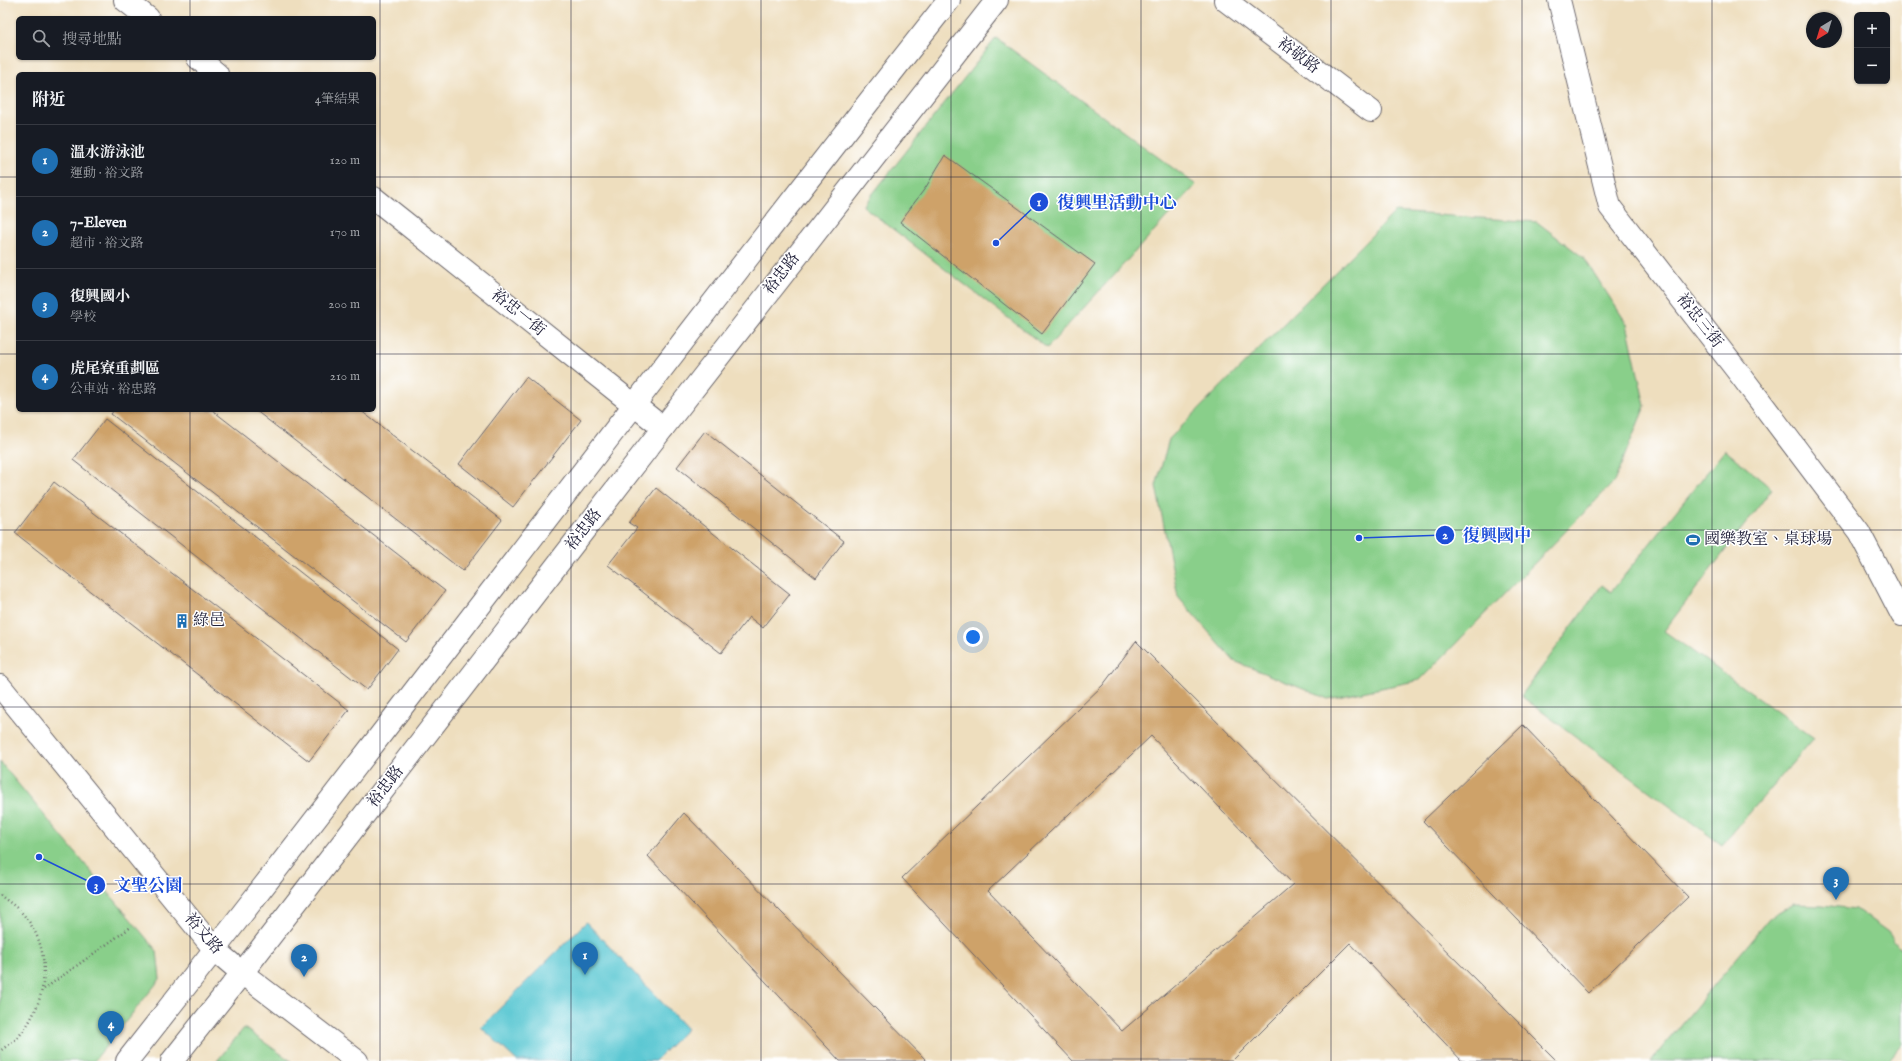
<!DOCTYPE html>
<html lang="zh-TW">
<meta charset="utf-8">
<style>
:root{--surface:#171b24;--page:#242831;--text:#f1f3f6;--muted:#9ea1a6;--line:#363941;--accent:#1f6fb2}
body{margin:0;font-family:"IM FELL English","Noto Serif TC",serif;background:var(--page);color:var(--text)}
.controls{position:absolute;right:12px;top:12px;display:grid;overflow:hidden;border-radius:6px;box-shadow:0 1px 3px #0004}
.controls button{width:36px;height:36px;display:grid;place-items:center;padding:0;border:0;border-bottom:1px solid var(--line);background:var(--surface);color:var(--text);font:20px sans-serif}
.compass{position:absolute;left:1806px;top:12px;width:36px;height:36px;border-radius:50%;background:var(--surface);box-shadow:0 1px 3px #0004;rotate:218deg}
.you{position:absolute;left:973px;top:637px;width:14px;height:14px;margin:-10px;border:3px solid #fff;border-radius:50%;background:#1a73e8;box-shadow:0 0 0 6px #1a73e833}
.badge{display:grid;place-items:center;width:26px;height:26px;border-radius:50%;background:var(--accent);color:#fff;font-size:13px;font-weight:700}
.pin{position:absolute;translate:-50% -33px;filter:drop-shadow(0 1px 2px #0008)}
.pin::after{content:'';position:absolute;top:21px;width:14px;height:12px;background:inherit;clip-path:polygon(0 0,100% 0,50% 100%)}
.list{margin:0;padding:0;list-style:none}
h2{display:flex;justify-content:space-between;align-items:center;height:52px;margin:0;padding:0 16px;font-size:17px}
h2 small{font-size:13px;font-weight:400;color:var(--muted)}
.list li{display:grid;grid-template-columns:26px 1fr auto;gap:12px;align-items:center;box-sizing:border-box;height:72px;padding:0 16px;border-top:1px solid var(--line)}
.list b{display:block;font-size:15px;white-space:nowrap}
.list p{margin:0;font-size:13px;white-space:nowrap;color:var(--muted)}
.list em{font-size:13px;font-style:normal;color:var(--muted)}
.icon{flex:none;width:22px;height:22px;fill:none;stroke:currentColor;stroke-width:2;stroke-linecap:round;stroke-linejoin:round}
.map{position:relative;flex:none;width:1902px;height:1061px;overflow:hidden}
.search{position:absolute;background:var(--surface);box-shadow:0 1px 3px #0004;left:16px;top:16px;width:360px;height:44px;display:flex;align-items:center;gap:10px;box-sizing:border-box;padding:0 14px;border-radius:6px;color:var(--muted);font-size:15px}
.panel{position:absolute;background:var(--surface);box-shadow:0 1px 3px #0004;left:16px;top:72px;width:360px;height:340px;border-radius:6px}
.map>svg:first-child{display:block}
.green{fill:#89cf8a;stroke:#567862}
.water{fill:#5cc8d3;stroke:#3f7587}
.building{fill:#cea269;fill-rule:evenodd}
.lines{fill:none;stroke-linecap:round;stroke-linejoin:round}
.street-casing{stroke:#696469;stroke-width:24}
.secondary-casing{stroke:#696469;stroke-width:24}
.path{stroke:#696469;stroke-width:2.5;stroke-dasharray:1 3;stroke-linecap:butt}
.street{stroke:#fff;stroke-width:22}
.secondary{stroke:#fff;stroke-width:22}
.grid{fill:none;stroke:#22223b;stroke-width:1;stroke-opacity:0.55}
.labels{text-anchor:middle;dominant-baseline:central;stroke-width:3;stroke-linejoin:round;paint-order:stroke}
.street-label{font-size:16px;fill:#22223b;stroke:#fff}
.poi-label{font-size:16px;fill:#22223b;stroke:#fff;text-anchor:start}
.leader{fill:none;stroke:#1d4ed8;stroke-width:1.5}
.callout-dot{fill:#1d4ed8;stroke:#fff;stroke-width:1.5}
.mark-label{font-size:12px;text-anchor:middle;font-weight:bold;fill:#fff}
.callout-label{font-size:17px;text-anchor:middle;font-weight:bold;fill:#1d4ed8;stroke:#fff;stroke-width:3;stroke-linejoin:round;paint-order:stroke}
</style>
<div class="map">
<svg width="1902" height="1061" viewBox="0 0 1902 1061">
<rect width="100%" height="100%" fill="#fff"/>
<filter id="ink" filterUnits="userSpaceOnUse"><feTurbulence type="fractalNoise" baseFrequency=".025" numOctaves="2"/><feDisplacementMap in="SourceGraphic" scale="8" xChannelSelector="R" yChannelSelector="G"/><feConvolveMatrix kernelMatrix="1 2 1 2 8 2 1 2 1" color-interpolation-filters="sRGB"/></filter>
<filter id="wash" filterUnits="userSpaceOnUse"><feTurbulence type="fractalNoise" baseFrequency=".012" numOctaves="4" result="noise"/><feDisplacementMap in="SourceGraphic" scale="16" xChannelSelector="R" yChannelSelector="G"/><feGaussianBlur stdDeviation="0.9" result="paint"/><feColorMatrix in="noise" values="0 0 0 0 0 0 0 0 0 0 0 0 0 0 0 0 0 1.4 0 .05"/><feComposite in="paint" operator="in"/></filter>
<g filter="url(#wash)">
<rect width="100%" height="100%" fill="#eedebe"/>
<path class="green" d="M996,38L1196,185L1047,348L863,206Z
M1395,212L1537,222L1584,258L1627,324L1645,406L1614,482L1420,680L1328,699L1234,661L1178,597L1156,486L1169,439Z
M1725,450L1772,489L1664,631L1814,738L1722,845L1521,696L1602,585L1611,592Z
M0,762L157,951L160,979L94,1061H0Z
M1794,904L1822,905L1856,909L1888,932L1902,951V1044L1888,1061H1651L1770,918Z
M244,1028L291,1061H217Z"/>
<path class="water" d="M586,922L687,1029L655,1061H517L481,1027Z"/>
<g id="blocks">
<path class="building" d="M945,155L1095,264L1042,334L900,222L926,187Z
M526,377L581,420L513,507L459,464Z
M114,410H212L445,591L406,642L111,414Z
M255,410H360L502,520L463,571Z
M105,419L398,649L367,690L73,460Z
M705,431L844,541L816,578L677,467Z
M54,482L349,710L309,761L15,533Z
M656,488L790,594L763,628L749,617L721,653L608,565L637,528L629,523Z
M1136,641L1557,1061H1462L1350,943L1232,1061H1073L902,878L1103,685ZM1151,736L1293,884L1122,1031L988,891Z
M1523,725L1688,897L1588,993L1423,821Z
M684,813L927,1061H840L648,856Z"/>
</g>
</g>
<g filter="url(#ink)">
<use href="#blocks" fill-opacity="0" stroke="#696469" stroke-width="1"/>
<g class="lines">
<defs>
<path id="street" d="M125,0L148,18
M1225,0L1371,111
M1559,0L1610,207L1742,377L1859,532L1902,615
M198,58L217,74
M374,198L663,428
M0,686L215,950L242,973L357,1061"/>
<path id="secondary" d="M127,1061C404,710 671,351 949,0
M172,1061L242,973L663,428L997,0"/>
</defs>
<use href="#street" class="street-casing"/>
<use href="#secondary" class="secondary-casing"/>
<path class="path" d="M0,895C7,901 16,906 22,913C54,948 49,1001 19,1036C14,1042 6,1046 0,1051
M44,989L131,927"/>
<use href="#street" class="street"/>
<use href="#secondary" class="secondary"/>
</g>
</g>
<path class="grid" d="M190,0V18M380,0V1061M571,0V1061M761,0V1061M951,0V1061M1141,0V1061M1331,0V1061M1522,0V1061M1712,0V1061M190,58V74M0,177H18M374,177H1902M0,354H18M374,354H1902M190,410V1061M0,530H1902M0,707H1902M0,884H1902"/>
<defs>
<symbol id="stadium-bare" viewBox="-9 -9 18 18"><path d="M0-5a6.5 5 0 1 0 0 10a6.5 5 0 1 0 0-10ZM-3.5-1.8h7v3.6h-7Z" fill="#1f6fb2" stroke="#fff" stroke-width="2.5" paint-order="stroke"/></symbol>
<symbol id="building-bare" viewBox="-9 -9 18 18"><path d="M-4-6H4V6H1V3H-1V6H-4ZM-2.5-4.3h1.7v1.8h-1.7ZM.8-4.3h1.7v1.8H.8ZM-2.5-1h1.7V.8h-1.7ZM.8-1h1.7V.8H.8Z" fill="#1f6fb2" stroke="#fff" stroke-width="2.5" paint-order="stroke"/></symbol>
</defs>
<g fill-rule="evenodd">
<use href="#stadium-bare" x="1683" y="530" width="20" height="20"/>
<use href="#building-bare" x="172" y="611" width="20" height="20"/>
</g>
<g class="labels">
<g class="street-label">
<text transform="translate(1298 56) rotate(37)">裕敬路</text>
<text transform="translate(782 274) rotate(-52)">裕忠路</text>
<text transform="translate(518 313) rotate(39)">裕忠一街</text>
<text transform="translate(1699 321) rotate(52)">裕忠三街</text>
<text transform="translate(584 530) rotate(-52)">裕忠路</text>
<text transform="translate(386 787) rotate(-52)">裕忠路</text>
<text transform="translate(203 934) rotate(49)">裕文路</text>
</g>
<g class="poi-label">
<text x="1704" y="540">國樂教室、桌球場</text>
<text x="193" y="621">綠邑</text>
</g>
</g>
<path class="leader" d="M996 243L1039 202M1359 538L1445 535M39 857L96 885"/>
<g class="callout-dot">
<circle cx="996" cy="243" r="4"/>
<circle cx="1359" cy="538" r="4"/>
<circle cx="39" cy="857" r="4"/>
<circle cx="1039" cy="202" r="10"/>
<circle cx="1445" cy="535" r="10"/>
<circle cx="96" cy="885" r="10"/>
</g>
<g class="mark-label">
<text x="1039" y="206">1</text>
<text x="1445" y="539">2</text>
<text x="96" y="889">3</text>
</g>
<g class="callout-label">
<text x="1117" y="208">復興里活動中心</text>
<text x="1497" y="541">復興國中</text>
<text x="148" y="891">文聖公園</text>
</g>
</svg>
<div class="controls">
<button>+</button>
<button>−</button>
</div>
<svg class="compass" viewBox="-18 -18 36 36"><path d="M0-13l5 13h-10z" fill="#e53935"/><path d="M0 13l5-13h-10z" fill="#9ea1a6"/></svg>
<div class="you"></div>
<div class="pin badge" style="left:585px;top:975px">1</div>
<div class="pin badge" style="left:304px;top:977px">2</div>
<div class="pin badge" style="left:1836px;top:900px">3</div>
<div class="pin badge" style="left:111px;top:1044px">4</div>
<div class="search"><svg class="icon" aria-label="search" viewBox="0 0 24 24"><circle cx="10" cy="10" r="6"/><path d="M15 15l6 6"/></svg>搜尋地點</div>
<section class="panel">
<h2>附近<small>4筆結果</small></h2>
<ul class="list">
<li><span class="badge">1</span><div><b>溫水游泳池</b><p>運動 · 裕文路</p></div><em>120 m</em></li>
<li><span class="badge">2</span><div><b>7-Eleven</b><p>超市 · 裕文路</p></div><em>170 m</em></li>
<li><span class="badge">3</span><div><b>復興國小</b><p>學校</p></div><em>200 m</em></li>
<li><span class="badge">4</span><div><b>虎尾寮重劃區</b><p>公車站 · 裕忠路</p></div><em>210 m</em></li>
</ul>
</section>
</div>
